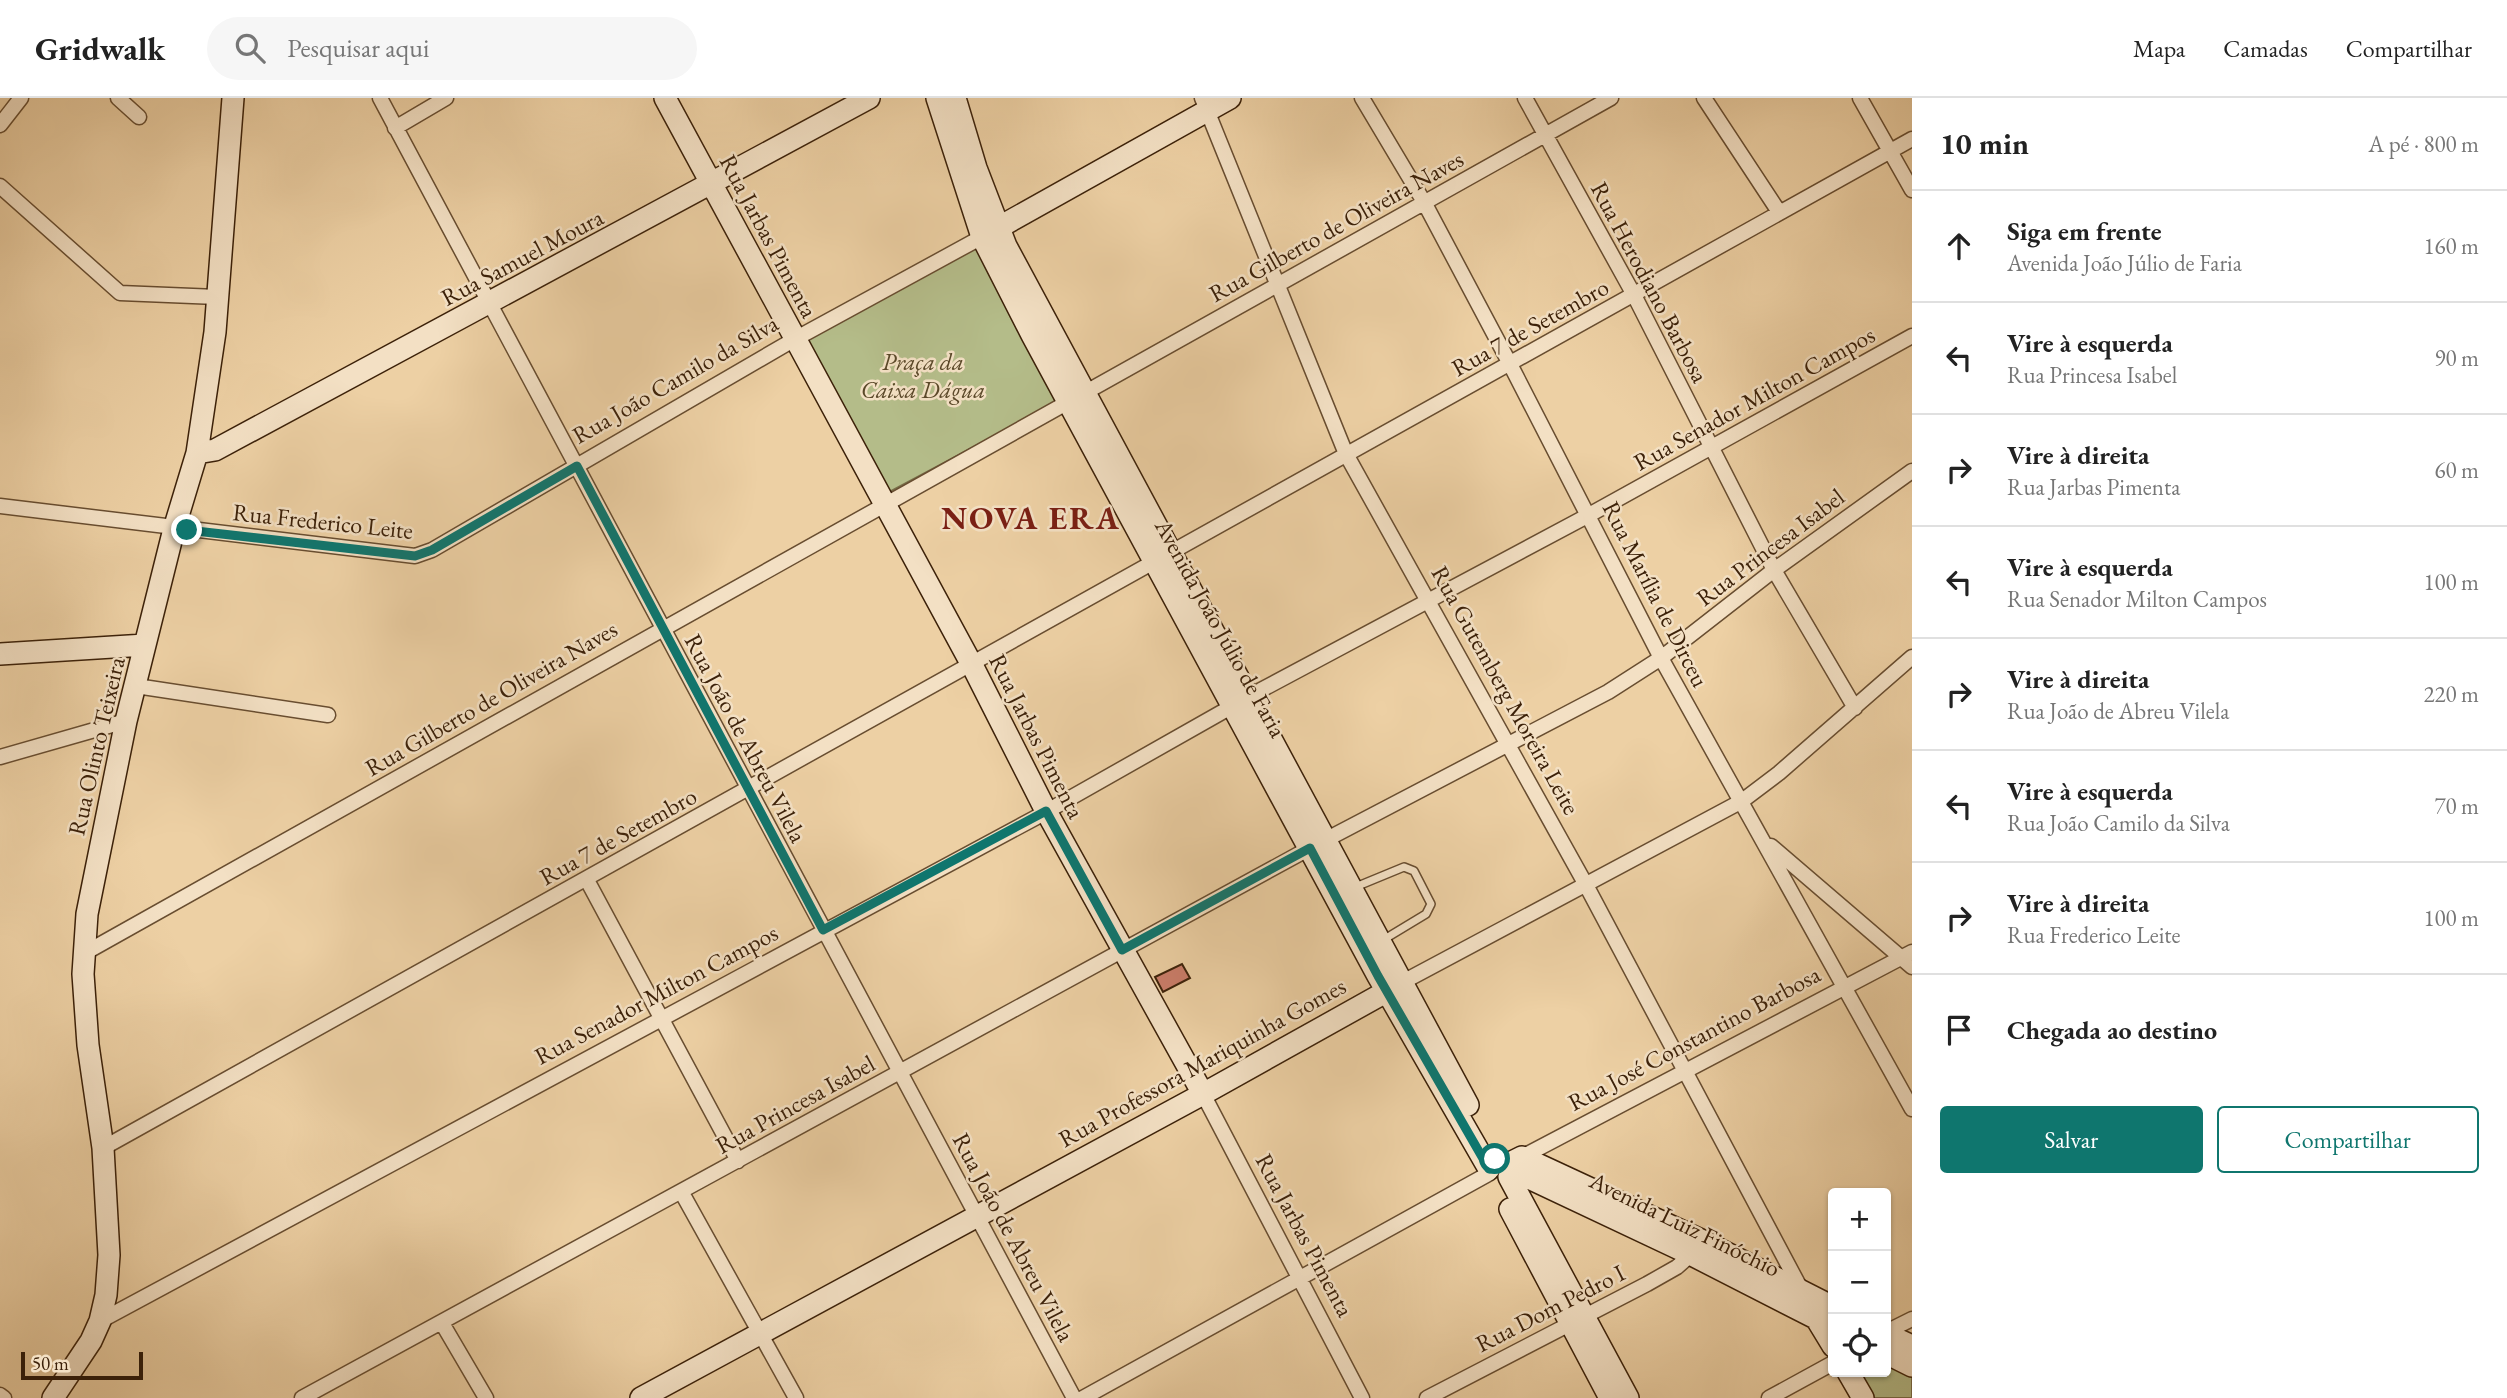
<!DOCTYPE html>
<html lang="pt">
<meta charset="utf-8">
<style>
:root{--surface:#fff;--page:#f6f6f6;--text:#222;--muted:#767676;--line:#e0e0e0;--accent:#0f766e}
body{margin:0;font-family:"EB Garamond",serif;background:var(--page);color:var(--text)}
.controls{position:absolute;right:21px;bottom:21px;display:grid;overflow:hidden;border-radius:7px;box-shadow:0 2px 5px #0004}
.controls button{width:63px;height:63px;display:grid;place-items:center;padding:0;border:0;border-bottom:2px solid var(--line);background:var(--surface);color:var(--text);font:35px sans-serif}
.scale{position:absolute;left:21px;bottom:18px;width:122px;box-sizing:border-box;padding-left:7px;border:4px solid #3c2109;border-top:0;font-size:19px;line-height:24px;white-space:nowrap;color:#3c2109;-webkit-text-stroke:5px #f3e0c4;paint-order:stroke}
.stop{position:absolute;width:21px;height:21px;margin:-16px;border:5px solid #0f766e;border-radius:50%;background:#fff}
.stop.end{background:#0f766e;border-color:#fff;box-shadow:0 2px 7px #0008}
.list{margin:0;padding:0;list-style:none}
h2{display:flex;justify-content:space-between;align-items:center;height:91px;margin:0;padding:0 28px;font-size:30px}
h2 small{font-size:23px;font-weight:400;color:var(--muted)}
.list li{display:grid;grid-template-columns:46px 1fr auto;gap:21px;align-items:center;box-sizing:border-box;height:112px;padding:0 28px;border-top:2px solid var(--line)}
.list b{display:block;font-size:26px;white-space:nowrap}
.list p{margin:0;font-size:23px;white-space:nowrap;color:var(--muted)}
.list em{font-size:23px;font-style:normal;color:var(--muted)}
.actions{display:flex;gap:14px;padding:21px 28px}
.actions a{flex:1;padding:16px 0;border:2px solid var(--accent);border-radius:7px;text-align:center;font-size:24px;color:var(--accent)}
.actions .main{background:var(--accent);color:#fff}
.icon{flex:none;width:38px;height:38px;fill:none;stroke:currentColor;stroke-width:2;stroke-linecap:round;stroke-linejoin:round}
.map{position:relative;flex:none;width:1912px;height:1300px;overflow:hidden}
header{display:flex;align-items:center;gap:42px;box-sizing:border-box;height:98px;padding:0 35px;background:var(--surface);border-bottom:2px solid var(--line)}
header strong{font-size:33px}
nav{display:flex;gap:38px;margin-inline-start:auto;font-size:24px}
.search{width:490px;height:63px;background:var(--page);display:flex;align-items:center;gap:18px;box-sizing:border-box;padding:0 24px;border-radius:38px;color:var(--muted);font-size:26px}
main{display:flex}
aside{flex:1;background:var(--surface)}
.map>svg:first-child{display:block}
.green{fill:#b4bc89;stroke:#786e49;stroke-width:2}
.building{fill:#cb7d6a;stroke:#3c2109;stroke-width:2}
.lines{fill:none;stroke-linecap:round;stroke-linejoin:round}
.lane-casing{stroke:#684d30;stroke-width:10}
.street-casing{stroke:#684d30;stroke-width:17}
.secondary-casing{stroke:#3c2109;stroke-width:24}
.lane{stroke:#f3e0c4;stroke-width:7}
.street{stroke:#f3e0c4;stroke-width:14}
.secondary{stroke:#f3e0c4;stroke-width:21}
.route{stroke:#0f766e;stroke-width:9}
.labels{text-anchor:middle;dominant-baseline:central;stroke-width:5;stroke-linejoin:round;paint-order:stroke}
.street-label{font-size:24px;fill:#3c2109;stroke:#f3e0c4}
.park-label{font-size:24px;font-style:italic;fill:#5a4829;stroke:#f3e0c4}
.district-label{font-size:32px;font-weight:bold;letter-spacing:2px;fill:#7a1f14;stroke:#f3e0c4}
</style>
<header>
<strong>Gridwalk</strong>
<div class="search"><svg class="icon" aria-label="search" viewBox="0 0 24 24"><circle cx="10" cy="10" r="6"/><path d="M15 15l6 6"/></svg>Pesquisar aqui</div>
<nav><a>Mapa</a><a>Camadas</a><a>Compartilhar</a></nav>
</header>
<main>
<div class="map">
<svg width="1912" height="1300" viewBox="0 0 1912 1300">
<rect width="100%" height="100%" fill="#edd0a4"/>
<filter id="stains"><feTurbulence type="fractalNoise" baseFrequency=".00286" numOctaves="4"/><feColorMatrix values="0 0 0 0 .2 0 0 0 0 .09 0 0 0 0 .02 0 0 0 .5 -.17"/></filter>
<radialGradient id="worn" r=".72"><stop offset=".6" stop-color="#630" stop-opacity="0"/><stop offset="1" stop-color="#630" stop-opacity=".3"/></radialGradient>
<path class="green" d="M982,146L1062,302L882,398L803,244Z
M1886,1259L1912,1271V1300H1872L1858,1274H1886Z"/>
<path class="building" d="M1182,866L1190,880L1163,894L1155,879Z"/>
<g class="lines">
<defs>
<path id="lane" d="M1353,790L1404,769L1414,773L1431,806L1426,816L1383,842"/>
<path id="street" d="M118,0L139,19
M380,0L1074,1300
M1202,0L1346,356L1586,787L1802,1193
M1362,0L1424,104L1510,266L1661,560L1912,1011
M1525,0L1634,197L1774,472L1855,610
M1704,0L1779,114
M1860,0L1912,92
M0,27L21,0
M395,30L446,0
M0,88L120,195L217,199
M0,408L415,458L432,452L795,241L982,139
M136,588L328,617
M0,659L126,623
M1771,748L1912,869
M587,782L738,1063
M83,856L1611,0
M1401,885L1742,703L1779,675L1912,559
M1203,996L1362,1300
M103,1050L1912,41
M1522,1059L1912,854
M682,1095L796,1300
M100,1223L1035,720L1261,592L1589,417L1912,238
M442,1225L486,1300
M1886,1234L1912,1221
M0,1297L4,1300
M302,1300L1310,750L1608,594L1661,560L1774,472L1912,373
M1083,1300L1490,1075
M1427,1300L1647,1186L1677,1169L1695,1153
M1769,1300L1833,1265"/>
<path id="secondary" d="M665,0L972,567L1046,713L1203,996
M937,0L982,139L1032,237L1378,878L1489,1071
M955,0L976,70L1006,148L1468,1007
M987,136L1230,0
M197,355L215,352L869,0
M0,556L145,547
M1510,1065L1522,1059L1703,1143L1833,1209
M1512,1072L1692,1157L1833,1229
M1509,1079L1628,1300
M1510,1111L1610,1300
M1816,1220L1833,1248
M1886,1236L1912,1248
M1886,1255L1912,1268
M1848,1274L1863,1300
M53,1300L91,1243L100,1223L106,1197L109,1157L103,1050L88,947L83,876L87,816L126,623L174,431L197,355L215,234L233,0
M641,1300L1203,996L1400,886"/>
</defs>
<use href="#lane" class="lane-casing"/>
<use href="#street" class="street-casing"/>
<use href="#secondary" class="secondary-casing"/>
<use href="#lane" class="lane"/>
<use href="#street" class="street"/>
<use href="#secondary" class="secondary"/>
</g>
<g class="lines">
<path class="route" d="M187,432L415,458L432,452L577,368L823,832L1046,713L1122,852L1310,750L1378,878L1489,1071L1495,1061"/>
</g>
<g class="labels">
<g class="street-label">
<text transform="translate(1336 128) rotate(-29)">Rua Gilberto de Oliveira Naves</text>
<text transform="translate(769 138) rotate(62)">Rua Jarbas Pimenta</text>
<text transform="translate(522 159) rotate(-28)">Rua Samuel Moura</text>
<text transform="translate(1650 184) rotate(62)">Rua Herodiano Barbosa</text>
<text transform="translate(1530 229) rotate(-29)">Rua 7 de Setembro</text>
<text transform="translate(675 281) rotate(-30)">Rua João Camilo da Silva</text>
<text transform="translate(1754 300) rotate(-29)">Rua Senador Milton Campos</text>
<text transform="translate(323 423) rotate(6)">Rua Frederico Leite</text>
<text transform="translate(1770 449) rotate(-37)">Rua Princesa Isabel</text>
<text transform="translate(1656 496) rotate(63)">Rua Marília de Dirceu</text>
<text transform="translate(1221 530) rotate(61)">Avenida João Júlio de Faria</text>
<text transform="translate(1506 592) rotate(61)">Rua Gutemberg Moreira Leite</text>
<text transform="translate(491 600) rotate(-30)">Rua Gilberto de Oliveira Naves</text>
<text transform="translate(1037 638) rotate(63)">Rua Jarbas Pimenta</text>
<text transform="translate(746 640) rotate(62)">Rua João de Abreu Vilela</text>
<text transform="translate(96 648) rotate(-77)">Rua Olinto Teixeira</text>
<text transform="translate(618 738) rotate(-29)">Rua 7 de Setembro</text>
<text transform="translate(656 896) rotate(-28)">Rua Senador Milton Campos</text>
<text transform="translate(1694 940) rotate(-28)">Rua José Constantino Barbosa</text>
<text transform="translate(1202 964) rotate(-29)">Rua Professora Mariquinha Gomes</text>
<text transform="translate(795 1006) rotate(-29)">Rua Princesa Isabel</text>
<text transform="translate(1685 1126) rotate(26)">Avenida Luiz Finóchio</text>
<text transform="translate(1305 1137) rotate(62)">Rua Jarbas Pimenta</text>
<text transform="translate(1014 1139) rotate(62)">Rua João de Abreu Vilela</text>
<text transform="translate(1550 1210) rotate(-27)">Rua Dom Pedro I</text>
</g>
<g class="park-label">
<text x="923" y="263">Praça da<tspan x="923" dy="28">Caixa Dágua</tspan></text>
</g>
<g class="district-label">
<text x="1031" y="420">NOVA ERA</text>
</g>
</g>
<rect width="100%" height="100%" filter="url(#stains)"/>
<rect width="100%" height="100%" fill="url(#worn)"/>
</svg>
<div class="controls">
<button>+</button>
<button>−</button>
<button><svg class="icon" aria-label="locate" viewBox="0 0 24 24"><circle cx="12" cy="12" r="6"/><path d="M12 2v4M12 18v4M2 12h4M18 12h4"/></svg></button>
</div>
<div class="scale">50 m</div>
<div class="stop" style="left:1495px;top:1061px"></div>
<div class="stop end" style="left:187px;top:432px"></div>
</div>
<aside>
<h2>10 min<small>A pé · 800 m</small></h2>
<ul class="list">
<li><svg class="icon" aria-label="ahead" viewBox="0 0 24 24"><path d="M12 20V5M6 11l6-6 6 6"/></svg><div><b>Siga em frente</b><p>Avenida João Júlio de Faria</p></div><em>160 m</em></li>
<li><svg class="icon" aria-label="left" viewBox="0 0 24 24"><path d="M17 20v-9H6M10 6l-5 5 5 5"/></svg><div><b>Vire à esquerda</b><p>Rua Princesa Isabel</p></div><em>90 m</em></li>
<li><svg class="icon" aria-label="right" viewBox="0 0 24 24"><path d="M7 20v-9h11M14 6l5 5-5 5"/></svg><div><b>Vire à direita</b><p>Rua Jarbas Pimenta</p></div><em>60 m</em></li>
<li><svg class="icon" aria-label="left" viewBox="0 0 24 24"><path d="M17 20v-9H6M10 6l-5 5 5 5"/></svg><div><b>Vire à esquerda</b><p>Rua Senador Milton Campos</p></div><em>100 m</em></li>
<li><svg class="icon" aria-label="right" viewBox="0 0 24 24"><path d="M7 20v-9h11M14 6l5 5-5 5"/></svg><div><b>Vire à direita</b><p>Rua João de Abreu Vilela</p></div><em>220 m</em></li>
<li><svg class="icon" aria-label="left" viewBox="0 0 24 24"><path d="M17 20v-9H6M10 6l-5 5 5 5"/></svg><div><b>Vire à esquerda</b><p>Rua João Camilo da Silva</p></div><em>70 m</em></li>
<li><svg class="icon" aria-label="right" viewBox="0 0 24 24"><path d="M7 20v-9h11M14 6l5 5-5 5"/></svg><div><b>Vire à direita</b><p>Rua Frederico Leite</p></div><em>100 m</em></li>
<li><svg class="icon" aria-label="arrive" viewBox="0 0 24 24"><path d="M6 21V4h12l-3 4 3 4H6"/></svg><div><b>Chegada ao destino</b></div></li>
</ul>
<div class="actions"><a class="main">Salvar</a><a>Compartilhar</a></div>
</aside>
</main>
